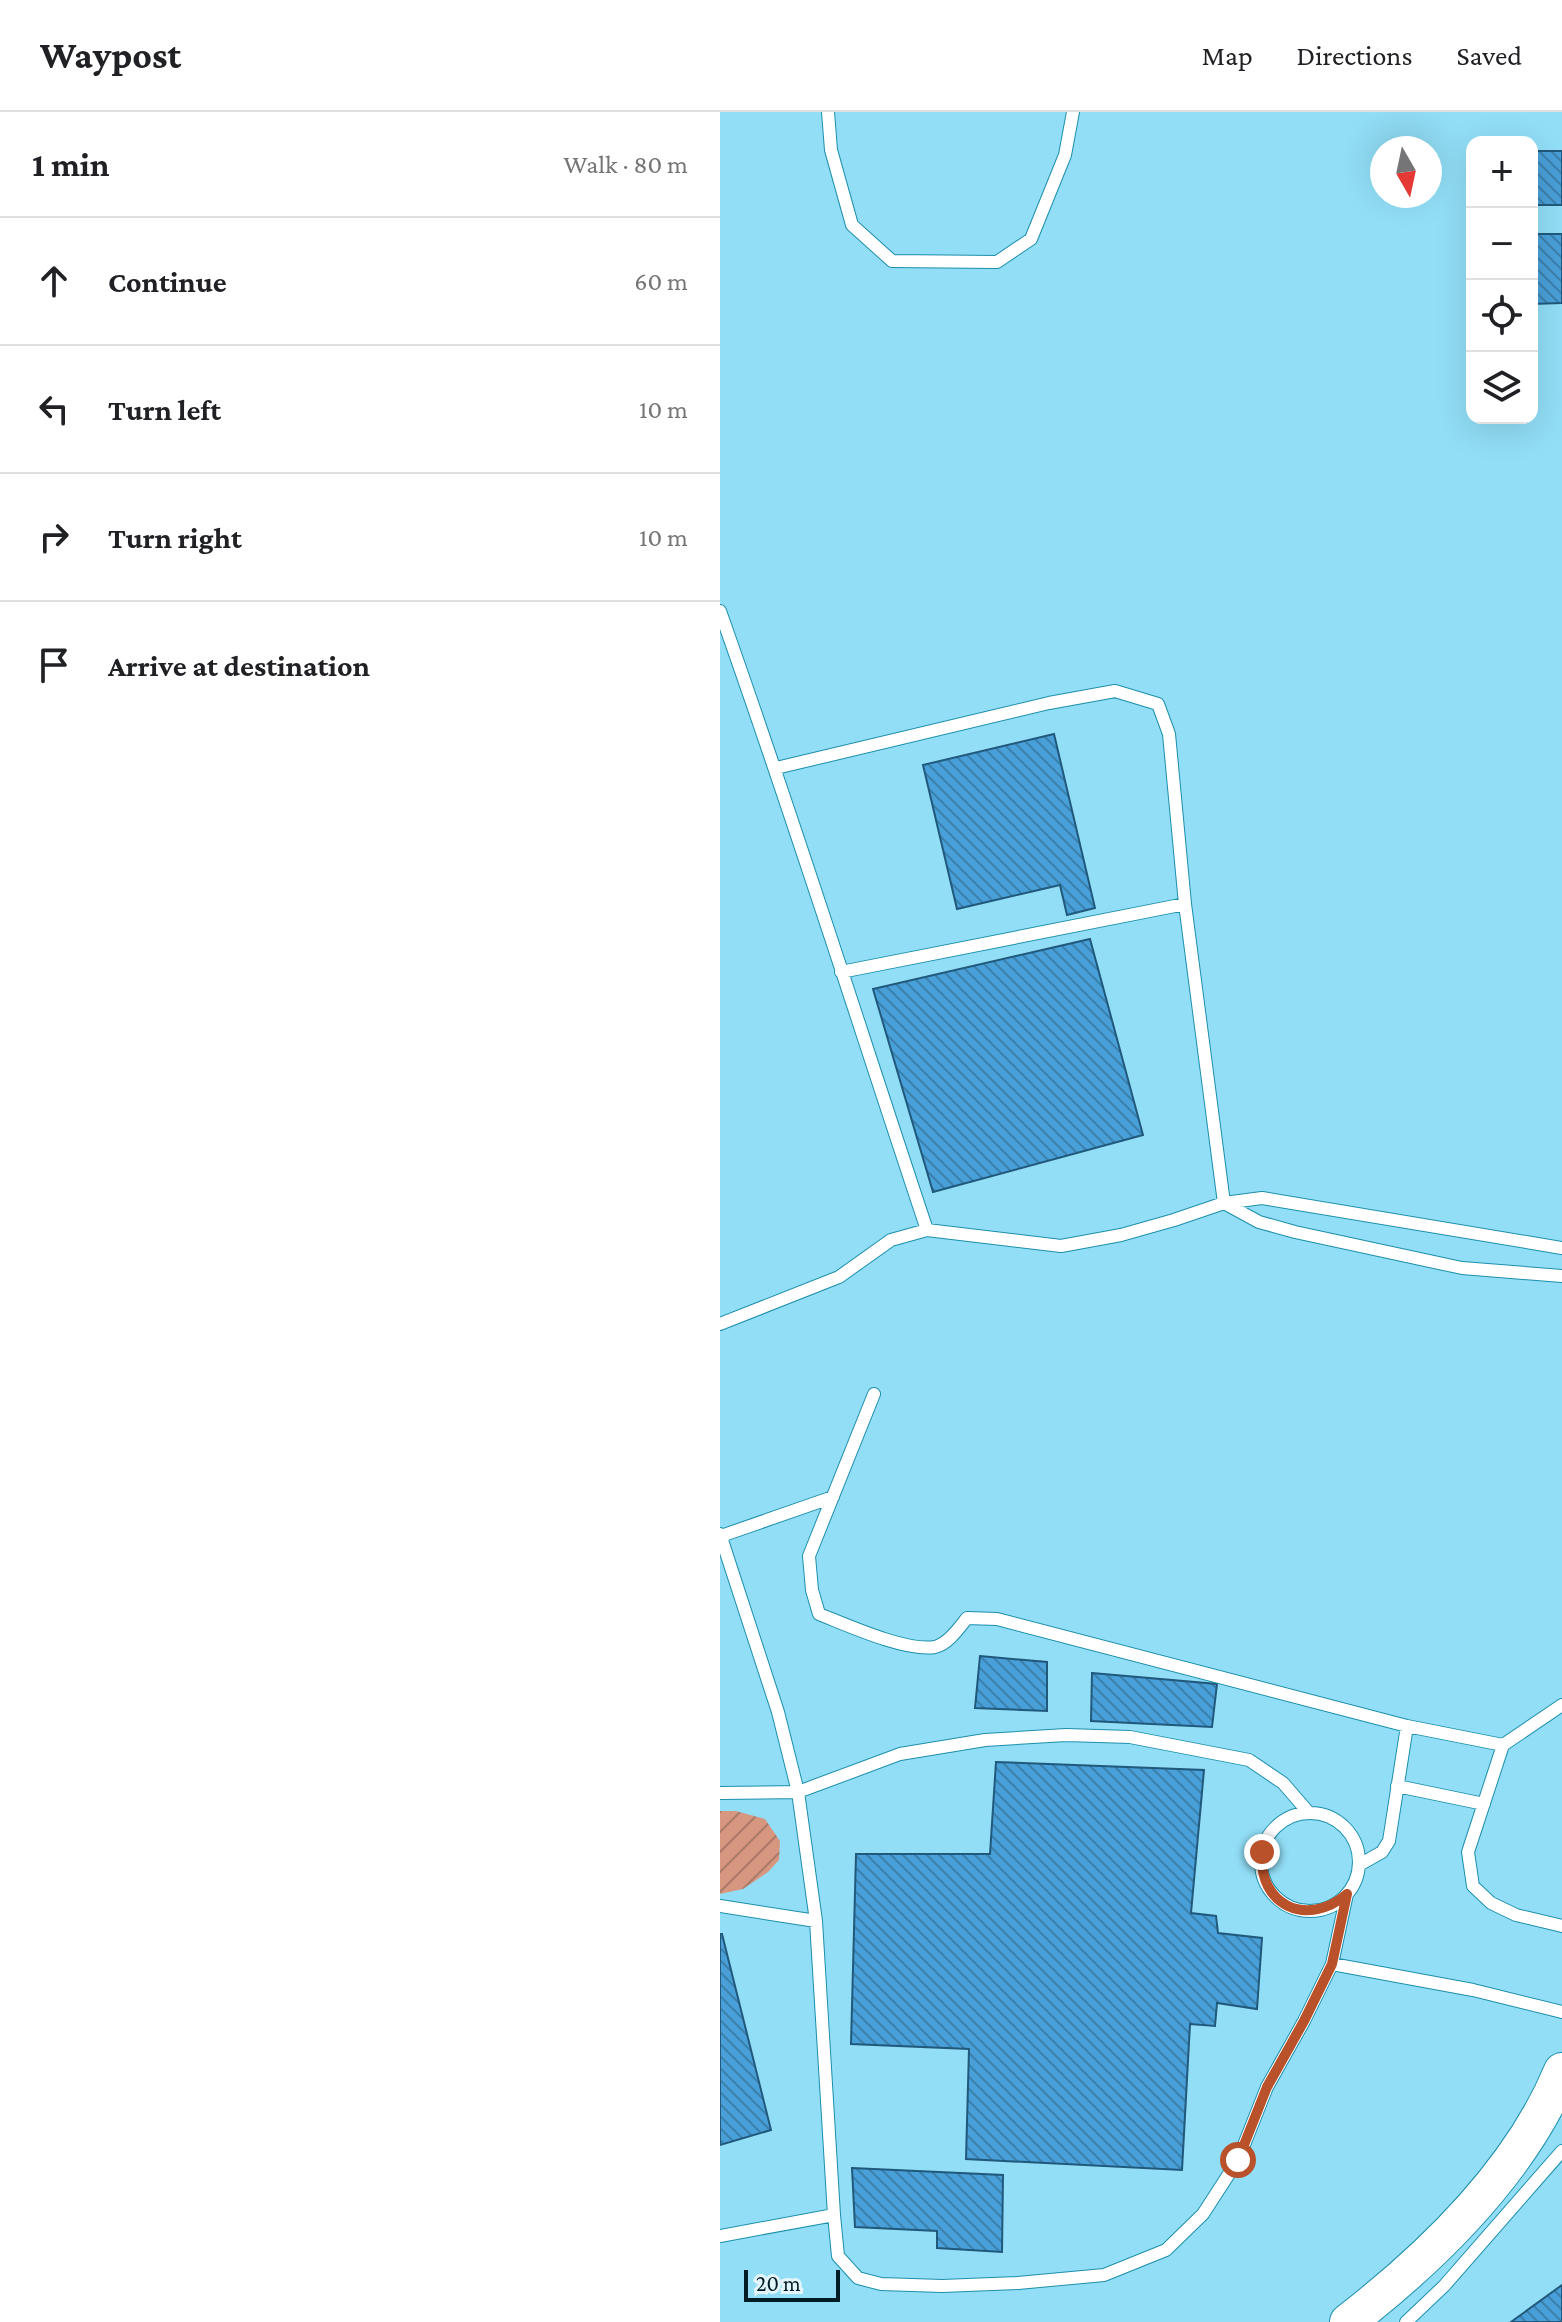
<!DOCTYPE html>
<meta charset="utf-8">
<style>
:root{--surface:#fff;--page:#f2f2f2;--text:#202124;--muted:#757577;--line:#e0e0e0}
body{margin:0;font-family:"Crimson Pro",serif;background:var(--page);color:var(--text)}
.controls{position:absolute;right:24px;top:24px;display:grid;overflow:hidden;border-radius:16px;box-shadow:0 8px 32px #0002}
.controls button{width:72px;height:72px;display:grid;place-items:center;padding:0;border:0;border-bottom:2px solid var(--line);background:var(--surface);color:var(--text);font:40px sans-serif}
.compass{position:absolute;left:650px;top:24px;width:72px;height:72px;border-radius:50%;background:var(--surface);box-shadow:0 8px 32px #0002;rotate:171deg}
.scale{position:absolute;left:24px;bottom:20px;width:96px;box-sizing:border-box;padding-left:8px;border:4px solid #001c25;border-top:0;font-size:22px;line-height:28px;white-space:nowrap;color:#001c25;-webkit-text-stroke:6px #e3f5fb;paint-order:stroke}
.stop{position:absolute;width:24px;height:24px;margin:-18px;border:6px solid #b9522a;border-radius:50%;background:#fff}
.stop.end{background:#b9522a;border-color:#fff;box-shadow:0 2px 8px #0008}
.list{margin:0;padding:0;list-style:none}
h2{display:flex;justify-content:space-between;align-items:center;height:104px;margin:0;padding:0 32px;font-size:34px}
h2 small{font-size:26px;font-weight:400;color:var(--muted)}
.list li{display:grid;grid-template-columns:52px 1fr auto;gap:24px;align-items:center;box-sizing:border-box;height:128px;padding:0 32px;border-top:2px solid var(--line)}
.list b{display:block;font-size:30px;white-space:nowrap}
.list em{font-size:26px;font-style:normal;color:var(--muted)}
.icon{flex:none;width:44px;height:44px;fill:none;stroke:currentColor;stroke-width:2;stroke-linecap:round;stroke-linejoin:round}
.map{position:relative;flex:none;width:842px;height:2210px;overflow:hidden}
header{display:flex;align-items:center;gap:48px;box-sizing:border-box;height:112px;padding:0 40px;background:var(--surface);border-bottom:2px solid var(--line)}
header strong{font-size:38px}
nav{display:flex;gap:44px;margin-inline-start:auto;font-size:28px}
main{display:flex}
aside{flex:1;background:var(--surface)}
.map>svg:first-child{display:block}
.garden{fill:url(#garden-furrows)}
.building{fill:url(#building-back-hatch);stroke:#20597c;stroke-width:2}
.lines{fill:none;stroke-linecap:round;stroke-linejoin:round}
.service-casing{stroke:#1d8fac;stroke-width:14}
.secondary-casing{stroke:#1d8fac;stroke-width:38}
.service{stroke:#fff;stroke-width:12}
.secondary{stroke:#fff;stroke-width:36}
.route{stroke:#b9522a;stroke-width:10}
</style>
<header>
<strong>Waypost</strong>
<nav><a>Map</a><a>Directions</a><a>Saved</a></nav>
</header>
<main>
<aside>
<h2>1 min<small>Walk · 80 m</small></h2>
<ul class="list">
<li><svg class="icon" aria-label="ahead" viewBox="0 0 24 24"><path d="M12 20V5M6 11l6-6 6 6"/></svg><div><b>Continue</b></div><em>60 m</em></li>
<li><svg class="icon" aria-label="left" viewBox="0 0 24 24"><path d="M17 20v-9H6M10 6l-5 5 5 5"/></svg><div><b>Turn left</b></div><em>10 m</em></li>
<li><svg class="icon" aria-label="right" viewBox="0 0 24 24"><path d="M7 20v-9h11M14 6l5 5-5 5"/></svg><div><b>Turn right</b></div><em>10 m</em></li>
<li><svg class="icon" aria-label="arrive" viewBox="0 0 24 24"><path d="M6 21V4h12l-3 4 3 4H6"/></svg><div><b>Arrive at destination</b></div></li>
</ul>
</aside>
<div class="map">
<svg width="842" height="2210" viewBox="0 0 842 2210">
<defs>
<pattern id="garden-furrows" width="10" height="10" patternUnits="userSpaceOnUse" patternTransform="scale(2)"><rect width="10" height="10" fill="#d69680"/><path d="M-1 1l2-2M0 10L10 0M9 11l2-2" fill="none" stroke="#ab7a69"/></pattern>
<pattern id="building-back-hatch" width="6" height="6" patternUnits="userSpaceOnUse" patternTransform="scale(2)"><rect width="6" height="6" fill="#499fd7"/><path d="M-1 5l2 2M0 0l6 6M5-1l2 2" fill="none" stroke="#3a81ae"/></pattern>
</defs>
<rect width="100%" height="100%" fill="#91def6"/>
<path class="garden" d="M0,1699H16L45,1707L60,1729L59,1748L48,1760L23,1777L0,1782Z"/>
<path class="building" d="M812,39H842V93H812Z
M812,122H842V191L812,192Z
M334,622L375,796L347,803L340,773L237,797L203,653Z
M370,827L423,1023L213,1080L153,877Z
M260,1544L327,1550V1599L255,1596Z
M372,1561L497,1572L492,1615L371,1609Z
M276,1650L484,1658L471,1801L496,1804L498,1821L542,1826L537,1897L497,1891L495,1914L470,1912L462,2058L246,2047L249,1937L131,1932L136,1742H270Z
M0,1822H2L51,2018L0,2033Z
M132,2056L283,2063L282,2140L217,2136V2119L135,2115Z
M842,2173V2210H791Z"/>
<g class="lines">
<defs>
<path id="service" d="M108,0L111,38L132,113L172,149L277,150L311,127L345,43L353,0
M0,499C73,704 138,911 207,1118
M56,656L329,591L395,579L438,592L449,622L465,792
M121,860L465,792L504,1091L539,1110L575,1120L742,1156L842,1164
M0,1212L119,1165L171,1128L207,1118L341,1134L401,1123L454,1108L504,1091L542,1086L842,1136
M154,1282L89,1444L92,1478L99,1502C127,1513 186,1540 215,1535C228,1532 239,1516 247,1506L277,1507L687,1614L783,1633
M0,1422L58,1600L78,1680L96,1809
M1,1424L113,1385
M842,1593L783,1633L748,1740L753,1774L771,1791L796,1803L842,1814
M677,1674L764,1692
M0,1681L78,1680L180,1642L265,1628L346,1623L410,1625L529,1648L563,1671L589,1701
M541 1750a49 49 0 1 1 98 0a49 49 0 1 1-98 0Z
M639,1753L662,1740L669,1729L687,1614
M0,1794L96,1809L114,2103L0,2124
M612,1852L753,1878L842,1900
M114,2103L118,2144L138,2166L161,2172L222,2174L298,2171L384,2163L446,2138L483,2102L518,2048L547,1975L584,1909L612,1852L627,1782
M686,2210L724,2174L842,2039"/>
<path id="secondary" d="M628,2210C712,2145 801,2058 842,1959"/>
</defs>
<use href="#service" class="service-casing"/>
<use href="#secondary" class="secondary-casing"/>
<use href="#service" class="service"/>
<use href="#secondary" class="secondary"/>
</g>
<g class="lines">
<path class="route" d="M518,2048L547,1975L584,1909L612,1852L627,1782C587,1816 538,1794 542,1740"/>
</g>
</svg>
<div class="controls">
<button>+</button>
<button>−</button>
<button><svg class="icon" aria-label="locate" viewBox="0 0 24 24"><circle cx="12" cy="12" r="6"/><path d="M12 2v4M12 18v4M2 12h4M18 12h4"/></svg></button>
<button><svg class="icon" aria-label="layers" viewBox="0 0 24 24"><path d="M12 4l9 5-9 5-9-5zM3 14l9 5 9-5"/></svg></button>
</div>
<svg class="compass" viewBox="-18 -18 36 36"><path d="M0-13l5 13h-10z" fill="#e53935"/><path d="M0 13l5-13h-10z" fill="#757577"/></svg>
<div class="scale">20 m</div>
<div class="stop" style="left:518px;top:2048px"></div>
<div class="stop end" style="left:542px;top:1740px"></div>
</div>
</main>
